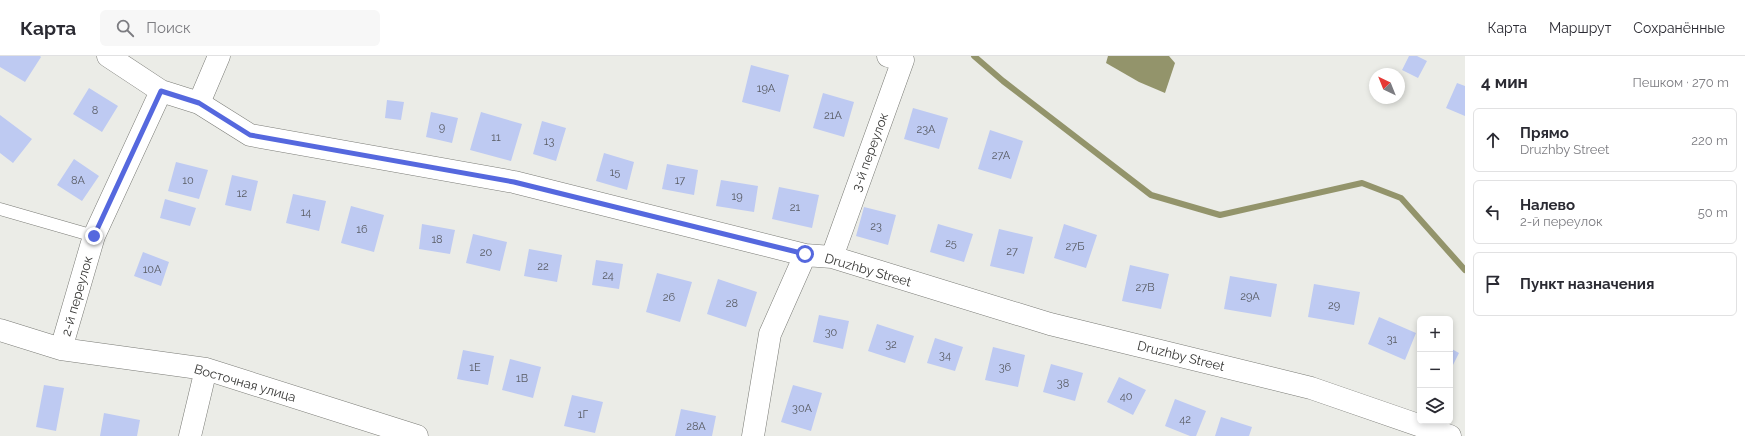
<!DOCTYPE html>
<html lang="ru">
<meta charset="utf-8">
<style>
:root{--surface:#fff;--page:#f7f7f7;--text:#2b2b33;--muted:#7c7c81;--line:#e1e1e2}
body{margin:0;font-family:Raleway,sans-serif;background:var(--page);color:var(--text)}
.controls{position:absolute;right:12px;bottom:12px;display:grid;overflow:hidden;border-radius:6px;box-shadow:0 2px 6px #0003}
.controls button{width:36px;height:36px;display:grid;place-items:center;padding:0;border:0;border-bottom:1px solid var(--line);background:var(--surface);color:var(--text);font:20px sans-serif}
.compass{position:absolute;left:1369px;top:12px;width:36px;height:36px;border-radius:50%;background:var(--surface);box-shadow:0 2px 6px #0003;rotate:317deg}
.stop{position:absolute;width:12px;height:12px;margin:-9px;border:3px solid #5568de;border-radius:50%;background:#fff}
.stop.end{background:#5568de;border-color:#fff;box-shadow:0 1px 4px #0008}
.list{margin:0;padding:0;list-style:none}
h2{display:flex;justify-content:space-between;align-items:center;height:52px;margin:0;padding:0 16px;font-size:17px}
h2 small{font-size:13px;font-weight:400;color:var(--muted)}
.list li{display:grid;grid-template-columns:26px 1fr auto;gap:12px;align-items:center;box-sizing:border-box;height:64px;margin:0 8px 8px;padding:0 8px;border:1px solid var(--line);border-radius:6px}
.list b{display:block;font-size:15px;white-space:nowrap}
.list p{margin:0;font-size:13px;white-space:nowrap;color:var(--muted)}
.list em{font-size:13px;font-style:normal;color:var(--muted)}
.icon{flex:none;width:22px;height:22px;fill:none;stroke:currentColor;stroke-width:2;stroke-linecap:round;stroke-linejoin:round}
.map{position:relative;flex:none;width:1465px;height:380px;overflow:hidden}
header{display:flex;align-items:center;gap:24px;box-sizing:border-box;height:56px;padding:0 20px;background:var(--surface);border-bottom:1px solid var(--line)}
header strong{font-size:19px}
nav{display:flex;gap:22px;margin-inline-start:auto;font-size:14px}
.search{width:280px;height:36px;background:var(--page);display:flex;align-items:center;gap:10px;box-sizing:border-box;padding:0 14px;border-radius:6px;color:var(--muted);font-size:15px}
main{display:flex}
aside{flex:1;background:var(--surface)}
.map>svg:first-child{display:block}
.water{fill:#93946b}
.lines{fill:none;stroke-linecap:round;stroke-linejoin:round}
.stream{stroke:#93946b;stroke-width:6}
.building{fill:#becaf2}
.lane-casing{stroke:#7a7b76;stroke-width:13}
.street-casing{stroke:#7a7b76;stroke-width:23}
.lane{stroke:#fff;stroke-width:12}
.street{stroke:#fff;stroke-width:22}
.route{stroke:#5568de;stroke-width:5}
.labels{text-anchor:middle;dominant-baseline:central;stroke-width:4;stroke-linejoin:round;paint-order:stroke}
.number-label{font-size:11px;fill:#595c64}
.street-label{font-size:13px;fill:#373735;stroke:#fff}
</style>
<header>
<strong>Карта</strong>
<div class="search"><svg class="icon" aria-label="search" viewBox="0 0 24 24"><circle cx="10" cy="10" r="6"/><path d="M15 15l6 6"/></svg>Поиск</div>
<nav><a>Карта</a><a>Маршрут</a><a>Сохранённые</a></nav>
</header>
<main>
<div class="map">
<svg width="1465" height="380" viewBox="0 0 1465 380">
<rect width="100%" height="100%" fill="#ebece7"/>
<path class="water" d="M1108,0H1169L1175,7L1165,37L1139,26L1106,7Z"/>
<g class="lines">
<path class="stream" d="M974,0L1003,25L1151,139L1220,159L1362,127L1401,142L1465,214"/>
</g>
<path class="building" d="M0,0H40L41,1L25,26L0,11Z
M1409,0H1417L1427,5L1418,22L1402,14Z
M751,9L789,19L780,56L742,46Z
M1457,27L1465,30V60L1446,52Z
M89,32L118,50L102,76L73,58Z
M823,37L854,46L844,81L813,72Z
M387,44L404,46L401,64L385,62Z
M913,52L948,62L939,93L904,83Z
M431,56L458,62L452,87L426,81Z
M481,56L522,68L511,105L470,94Z
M0,59L32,83L13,107L0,97Z
M542,65L566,72L556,105L533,98Z
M990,74L1023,85L1011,123L978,113Z
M604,97L634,106L627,134L596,125Z
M74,103L99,120L82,145L57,129Z
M176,106L208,114L199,143L168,135Z
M667,108L698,114L694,139L662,133Z
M232,119L258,125L251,155L225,149Z
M721,124L758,130L754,156L716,150Z
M779,131L819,139L812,172L772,163Z
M293,138L326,145L319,175L286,167Z
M165,143L196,152L190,170L160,162Z
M351,150L384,159L374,196L341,187Z
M864,151L896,159L888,189L856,180Z
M422,168L455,174L450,198L419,193Z
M938,168L973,178L964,206L930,196Z
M1064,168L1097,179L1086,212L1054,202Z
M999,173L1033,181L1024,218L990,210Z
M473,178L507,186L500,215L466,207Z
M529,193L562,199L557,226L524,220Z
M143,196L169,206L161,230L134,220Z
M596,204L623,208L619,233L592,229Z
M1130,209L1169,218L1161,253L1122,245Z
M657,217L692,226L680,266L646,256Z
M1230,220L1277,228L1271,261L1224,253Z
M718,223L757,236L746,271L707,258Z
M1314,228L1360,236L1354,269L1308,261Z
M819,259L849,265L843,293L813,286Z
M1379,261L1416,277L1405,304L1368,288Z
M877,268L914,280L905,307L868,295Z
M935,282L963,291L955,315L927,307Z
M993,291L1025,299L1018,331L985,324Z
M1450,292L1459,297L1450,315Z
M463,294L494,300L488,329L457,323Z
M510,303L541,311L533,342L502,334Z
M1051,308L1083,317L1075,345L1043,336Z
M1119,321L1146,334L1133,359L1107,346Z
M44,329L64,332L56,375L36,371Z
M793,329L822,337L811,375L781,366Z
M572,339L603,346L595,377L564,370Z
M1175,343L1206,355L1196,380H1190L1165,370Z
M681,353L716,360L712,380H675Z
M104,357L140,364L137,380H100Z
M1221,361L1252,371L1249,380H1215Z"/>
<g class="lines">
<defs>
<path id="lane" d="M0,153L94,180"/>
<path id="street" d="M108,0L161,35L199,47L250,79L514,126L805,199L832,201L1050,268L1311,332L1450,380
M199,47L219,0
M832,201L903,4L888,0
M0,274L61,293L206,313L417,380
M61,293L94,180L161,35
M190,380L206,313
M753,380L770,278L805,199"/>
</defs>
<use href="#lane" class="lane-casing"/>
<use href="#street" class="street-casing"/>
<use href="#lane" class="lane"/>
<use href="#street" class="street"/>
</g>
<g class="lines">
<path class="route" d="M94,180L161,35L199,47L250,79L514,126L805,198"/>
</g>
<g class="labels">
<g class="number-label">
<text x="766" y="32">19А</text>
<text x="95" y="54">8</text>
<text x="833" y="59">21А</text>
<text x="442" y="71">9</text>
<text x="926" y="73">23А</text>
<text x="496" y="81">11</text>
<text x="549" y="85">13</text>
<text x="1001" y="99">27А</text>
<text x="615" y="116">15</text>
<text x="78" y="124">8А</text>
<text x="188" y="124">10</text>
<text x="680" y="124">17</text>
<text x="242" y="137">12</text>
<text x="737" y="140">19</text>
<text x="795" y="151">21</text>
<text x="306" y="156">14</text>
<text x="876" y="170">23</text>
<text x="362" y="173">16</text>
<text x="437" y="183">18</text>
<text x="951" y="187">25</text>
<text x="1075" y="190">27Б</text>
<text x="1012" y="195">27</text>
<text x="486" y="196">20</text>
<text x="543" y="210">22</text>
<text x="152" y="213">10А</text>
<text x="608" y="219">24</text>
<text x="1145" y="231">27В</text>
<text x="1250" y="240">29А</text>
<text x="669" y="241">26</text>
<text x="732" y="247">28</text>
<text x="1334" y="249">29</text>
<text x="831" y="276">30</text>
<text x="1392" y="283">31</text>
<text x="891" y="288">32</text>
<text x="945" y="299">34</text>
<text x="475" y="311">1Е</text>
<text x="1005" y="311">36</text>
<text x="522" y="322">1В</text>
<text x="1063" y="327">38</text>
<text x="1126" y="340">40</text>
<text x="802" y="352">30А</text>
<text x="583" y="358">1Г</text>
<text x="1185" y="363">42</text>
<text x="696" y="370">28А</text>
</g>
<g class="street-label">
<text transform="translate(870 96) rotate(-70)">3-й переулок</text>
<text transform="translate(868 214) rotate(16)">Druzhby Street</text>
<text transform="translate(77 240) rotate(-74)">2-й переулок</text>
<text transform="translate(1181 300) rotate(14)">Druzhby Street</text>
<text transform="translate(245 327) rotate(16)">Восточная улица</text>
</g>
</g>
</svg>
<div class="controls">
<button>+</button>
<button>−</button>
<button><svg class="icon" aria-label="layers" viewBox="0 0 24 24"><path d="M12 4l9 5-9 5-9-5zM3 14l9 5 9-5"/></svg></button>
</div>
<svg class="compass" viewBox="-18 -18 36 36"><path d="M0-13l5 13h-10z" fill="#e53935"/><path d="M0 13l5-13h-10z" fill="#7c7c81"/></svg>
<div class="stop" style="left:805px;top:198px"></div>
<div class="stop end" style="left:94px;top:180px"></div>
</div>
<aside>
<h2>4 мин<small>Пешком · 270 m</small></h2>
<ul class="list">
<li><svg class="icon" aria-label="ahead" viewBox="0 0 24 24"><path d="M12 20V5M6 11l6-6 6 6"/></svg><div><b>Прямо</b><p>Druzhby Street</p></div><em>220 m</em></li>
<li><svg class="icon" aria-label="left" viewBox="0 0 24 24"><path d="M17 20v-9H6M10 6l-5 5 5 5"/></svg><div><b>Налево</b><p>2-й переулок</p></div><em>50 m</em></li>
<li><svg class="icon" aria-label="arrive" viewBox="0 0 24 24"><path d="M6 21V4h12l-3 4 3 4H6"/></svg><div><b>Пункт назначения</b></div></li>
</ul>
</aside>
</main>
